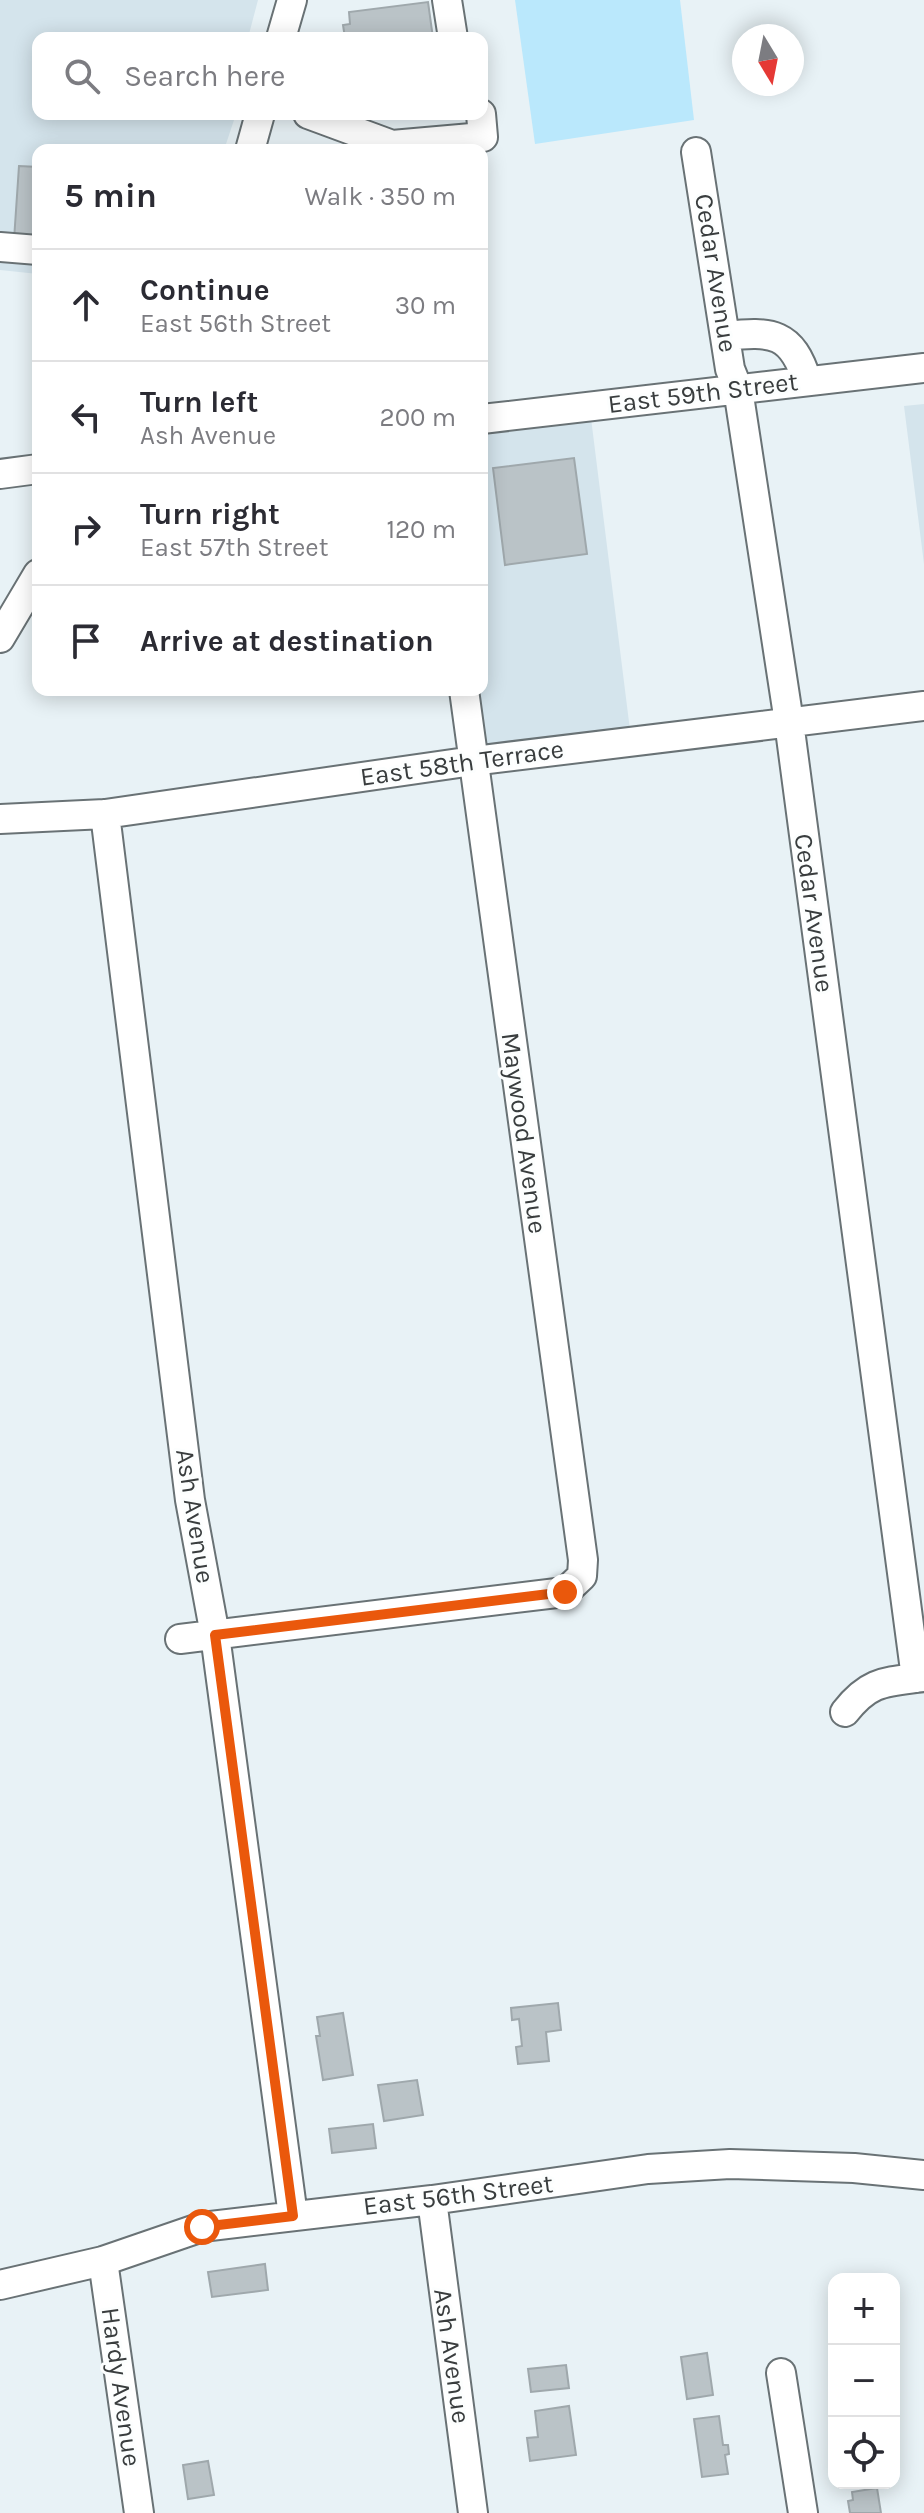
<!DOCTYPE html>
<meta charset="utf-8">
<style>
:root{--surface:#fff;--page:#f7f7f7;--text:#2b2b33;--muted:#7c7c81;--line:#e1e1e2}
body{margin:0;font-family:Karla,sans-serif;background:var(--page);color:var(--text)}
.controls{position:absolute;right:24px;bottom:24px;display:grid;overflow:hidden;border-radius:16px;box-shadow:0 4px 20px #0003}
.controls button{width:72px;height:72px;display:grid;place-items:center;padding:0;border:0;border-bottom:2px solid var(--line);background:var(--surface);color:var(--text);font:40px sans-serif}
.compass{position:absolute;left:732px;top:24px;width:72px;height:72px;border-radius:50%;background:var(--surface);box-shadow:0 4px 20px #0003;rotate:170deg}
.stop{position:absolute;width:24px;height:24px;margin:-18px;border:6px solid #ea580c;border-radius:50%;background:#fff}
.stop.end{background:#ea580c;border-color:#fff;box-shadow:0 2px 8px #0008}
.list{margin:0;padding:0;list-style:none}
h2{display:flex;justify-content:space-between;align-items:center;height:104px;margin:0;padding:0 32px;font-size:34px}
h2 small{font-size:26px;font-weight:400;color:var(--muted)}
.list li{display:grid;grid-template-columns:52px 1fr auto;gap:24px;align-items:center;box-sizing:border-box;height:112px;padding:0 32px;border-top:2px solid var(--line)}
.list b{display:block;font-size:30px;white-space:nowrap}
.list p{margin:0;font-size:26px;white-space:nowrap;color:var(--muted)}
.list em{font-size:26px;font-style:normal;color:var(--muted)}
.icon{flex:none;width:44px;height:44px;fill:none;stroke:currentColor;stroke-width:2;stroke-linecap:round;stroke-linejoin:round}
.map{position:relative;flex:none;width:924px;height:2513px;overflow:hidden}
.search{position:absolute;background:var(--surface);box-shadow:0 4px 20px #0003;left:32px;top:32px;width:456px;height:88px;display:flex;align-items:center;gap:20px;box-sizing:border-box;padding:0 28px;border-radius:16px;color:var(--muted);font-size:30px}
.panel{position:absolute;background:var(--surface);box-shadow:0 4px 20px #0003;left:32px;top:144px;width:456px;height:552px;border-radius:16px}
.map>svg:first-child{display:block}
.built{fill:#d4e4ec}
.green{fill:#bae8fc}
.building{fill:#bac3c7;stroke:#9fa8ac;stroke-width:2}
.lines{fill:none;stroke-linecap:round;stroke-linejoin:round}
.minor-casing{stroke:#697275;stroke-width:32}
.minor{stroke:#fff;stroke-width:28}
.route{stroke:#ea580c;stroke-width:10}
.labels{text-anchor:middle;dominant-baseline:central;stroke-width:6;stroke-linejoin:round;paint-order:stroke}
.street-label{font-size:26px;fill:#393d3e;stroke:#fcfefe}
</style>
<div class="map">
<svg width="924" height="2513" viewBox="0 0 924 2513">
<rect width="100%" height="100%" fill="#e8f2f6"/>
<path class="built" d="M0,0H258L248,38H38V114H236L224,150H38V274L0,270Z
M924,404V564L904,406Z
M591,418L630,730L491,746L484,743L474,690H482V430Z"/>
<path class="green" d="M515,0H680L694,120L535,144Z"/>
<path class="building" d="M428,2L433,38H345L343,25L350,24L349,12Z
M19,166L38,167V242L14,240Z
M574,458L587,554L505,565L493,468Z
M558,2003L561,2030L546,2032L549,2061L518,2064L516,2047L522,2046L519,2019L512,2020L511,2008Z
M343,2013L353,2075L323,2080L316,2036H320L317,2017Z
M417,2080L423,2115L384,2121L378,2085Z
M373,2124L376,2148L332,2153L329,2129Z
M265,2264L268,2290L212,2297L208,2272Z
M707,2353L713,2395L687,2399L681,2357Z
M566,2365L569,2388L531,2392L528,2369Z
M569,2406L576,2455L530,2461L527,2438L538,2437L535,2411Z
M719,2416L723,2445H728L729,2454L725,2455L728,2474L702,2477L694,2419Z
M208,2461L214,2495L188,2499L183,2465Z
M877,2488L881,2513H850L848,2501L853,2500L852,2492Z"/>
<g class="lines">
<defs>
<path id="minor" d="M447,0L453,38
M281,38L292,0
M308,114L392,145L483,137L481,114
M250,150L260,114
M696,152L730,369L738,389L789,722L916,1678
M0,247L38,250
M725,336C772,331 792,332 807,381
M482,419L924,368
M0,474L38,469
M0,638L38,574
M105,814L190,1500L215,1635L293,2216
M0,819L105,814L473,761L924,706
M180,1639L565,1592L582,1576L583,1560L464,690
M845,1712C870,1680 886,1682 924,1677
M432,2200L473,2513
M103,2261L139,2513
M0,2285L103,2261L202,2227L432,2200L648,2169L730,2164L854,2168L924,2175
M781,2373L803,2513"/>
</defs>
<use href="#minor" class="minor-casing"/>
<use href="#minor" class="minor"/>
</g>
<g class="lines">
<path class="route" d="M202,2227L293,2216L215,1635L565,1592"/>
</g>
<g class="labels">
<g class="street-label">
<text transform="translate(716 273) rotate(81)">Cedar Avenue</text>
<text transform="translate(703 393) rotate(-7)">East 59th Street</text>
<text transform="translate(462 763) rotate(-8)">East 58th Terrace</text>
<text transform="translate(814 913) rotate(82)">Cedar Avenue</text>
<text transform="translate(524 1133) rotate(82)">Maywood Avenue</text>
<text transform="translate(195 1516) rotate(81)">Ash Avenue</text>
<text transform="translate(458 2195) rotate(-7)">East 56th Street</text>
<text transform="translate(452 2356) rotate(82)">Ash Avenue</text>
<text transform="translate(121 2387) rotate(82)">Hardy Avenue</text>
</g>
</g>
</svg>
<div class="controls">
<button>+</button>
<button>−</button>
<button><svg class="icon" aria-label="locate" viewBox="0 0 24 24"><circle cx="12" cy="12" r="6"/><path d="M12 2v4M12 18v4M2 12h4M18 12h4"/></svg></button>
</div>
<svg class="compass" viewBox="-18 -18 36 36"><path d="M0-13l5 13h-10z" fill="#e53935"/><path d="M0 13l5-13h-10z" fill="#7c7c81"/></svg>
<div class="stop" style="left:202px;top:2227px"></div>
<div class="stop end" style="left:565px;top:1592px"></div>
<div class="search"><svg class="icon" aria-label="search" viewBox="0 0 24 24"><circle cx="10" cy="10" r="6"/><path d="M15 15l6 6"/></svg>Search here</div>
<section class="panel">
<h2>5 min<small>Walk · 350 m</small></h2>
<ul class="list">
<li><svg class="icon" aria-label="ahead" viewBox="0 0 24 24"><path d="M12 20V5M6 11l6-6 6 6"/></svg><div><b>Continue</b><p>East 56th Street</p></div><em>30 m</em></li>
<li><svg class="icon" aria-label="left" viewBox="0 0 24 24"><path d="M17 20v-9H6M10 6l-5 5 5 5"/></svg><div><b>Turn left</b><p>Ash Avenue</p></div><em>200 m</em></li>
<li><svg class="icon" aria-label="right" viewBox="0 0 24 24"><path d="M7 20v-9h11M14 6l5 5-5 5"/></svg><div><b>Turn right</b><p>East 57th Street</p></div><em>120 m</em></li>
<li><svg class="icon" aria-label="arrive" viewBox="0 0 24 24"><path d="M6 21V4h12l-3 4 3 4H6"/></svg><div><b>Arrive at destination</b></div></li>
</ul>
</section>
</div>
